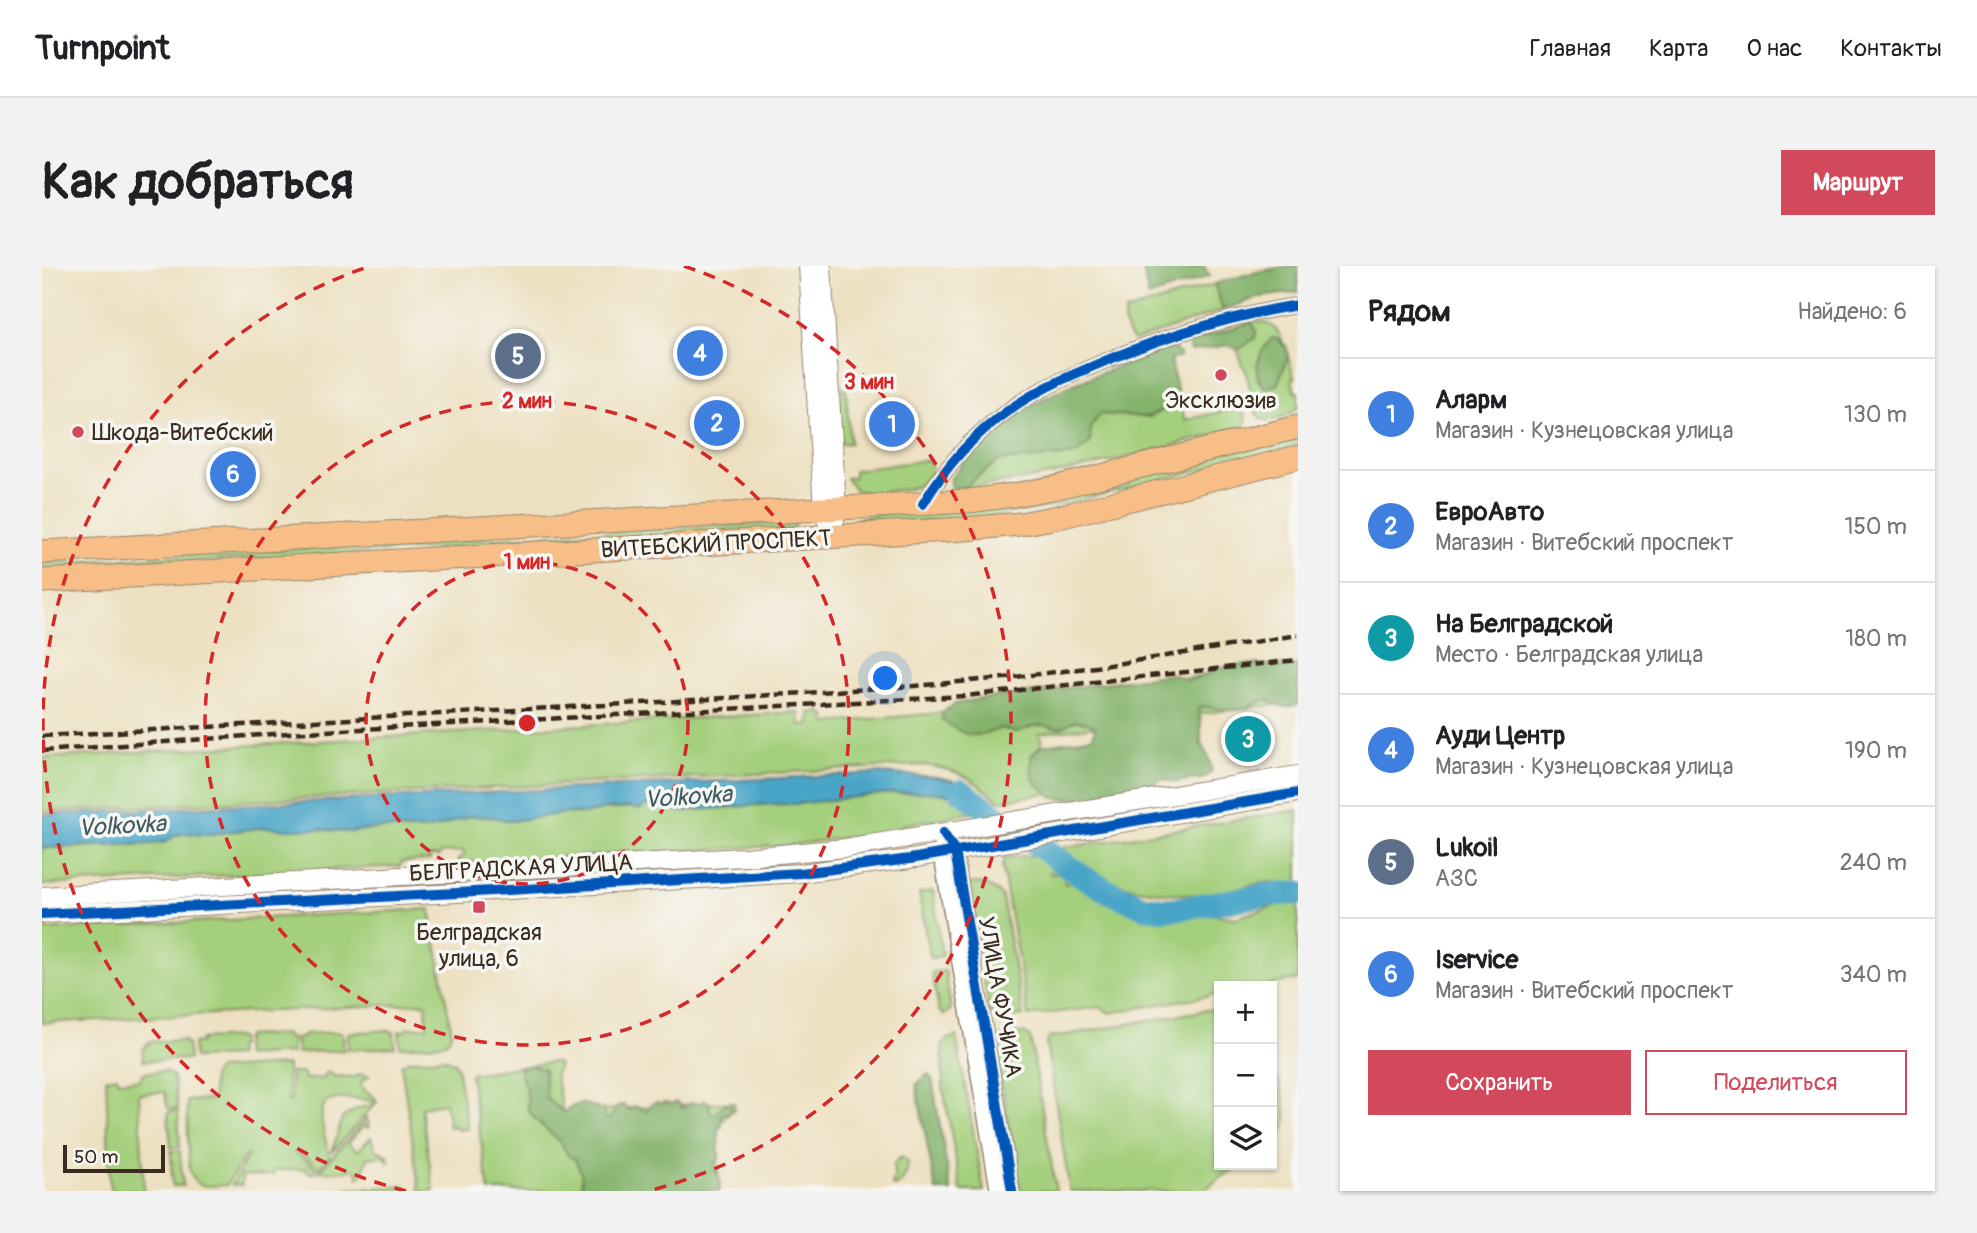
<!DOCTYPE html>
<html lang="ru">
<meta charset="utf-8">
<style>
:root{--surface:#fff;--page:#f2f2f2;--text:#202124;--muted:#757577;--line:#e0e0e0;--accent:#d1495b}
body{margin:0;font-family:Pangolin,sans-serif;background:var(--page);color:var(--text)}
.controls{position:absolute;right:21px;bottom:21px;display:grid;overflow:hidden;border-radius:0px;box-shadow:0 2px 5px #0004}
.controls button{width:63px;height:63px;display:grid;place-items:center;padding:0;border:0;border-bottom:2px solid var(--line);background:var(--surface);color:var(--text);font:35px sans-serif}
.scale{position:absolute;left:21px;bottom:18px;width:102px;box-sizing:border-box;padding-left:7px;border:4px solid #3b2a1e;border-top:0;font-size:19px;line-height:24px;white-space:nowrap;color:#3b2a1e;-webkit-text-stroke:5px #f6f6f2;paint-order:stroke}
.you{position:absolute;left:844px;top:413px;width:24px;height:24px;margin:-18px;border:5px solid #fff;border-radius:50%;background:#1a73e8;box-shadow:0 0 0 10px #1a73e833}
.badge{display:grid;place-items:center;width:46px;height:46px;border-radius:50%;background:var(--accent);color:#fff;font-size:23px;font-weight:700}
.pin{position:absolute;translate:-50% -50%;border:4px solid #fff;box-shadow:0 2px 7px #0006}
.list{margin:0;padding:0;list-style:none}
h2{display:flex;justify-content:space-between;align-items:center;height:91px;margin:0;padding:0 28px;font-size:30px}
h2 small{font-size:23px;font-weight:400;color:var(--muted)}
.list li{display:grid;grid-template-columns:46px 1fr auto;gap:21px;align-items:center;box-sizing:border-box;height:112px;padding:0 28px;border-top:2px solid var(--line)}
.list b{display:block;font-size:26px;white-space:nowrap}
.list p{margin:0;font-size:23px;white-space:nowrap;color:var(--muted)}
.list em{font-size:23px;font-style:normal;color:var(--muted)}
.actions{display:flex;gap:14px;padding:21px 28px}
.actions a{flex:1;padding:16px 0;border:2px solid var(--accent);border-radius:0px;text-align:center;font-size:24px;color:var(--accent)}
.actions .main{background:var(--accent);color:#fff}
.icon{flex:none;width:38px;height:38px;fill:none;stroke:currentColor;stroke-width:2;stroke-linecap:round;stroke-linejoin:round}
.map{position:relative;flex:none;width:1256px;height:925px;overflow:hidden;border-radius:0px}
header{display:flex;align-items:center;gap:42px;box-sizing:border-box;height:98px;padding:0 35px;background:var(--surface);border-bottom:2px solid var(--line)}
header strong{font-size:33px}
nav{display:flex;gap:38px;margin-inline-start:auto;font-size:24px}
.intro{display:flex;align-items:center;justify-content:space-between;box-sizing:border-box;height:168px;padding:0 42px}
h1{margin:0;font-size:49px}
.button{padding:18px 32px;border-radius:0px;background:var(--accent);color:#fff;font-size:24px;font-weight:700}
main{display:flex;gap:42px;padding:0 42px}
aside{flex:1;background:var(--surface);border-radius:0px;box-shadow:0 2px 5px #0004}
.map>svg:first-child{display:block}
.green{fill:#a4cf7b;stroke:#707c4c;stroke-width:2}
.forest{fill:#83b26b;stroke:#5f6e44;stroke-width:2}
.water{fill:#48a5c7;stroke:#426872;stroke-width:2}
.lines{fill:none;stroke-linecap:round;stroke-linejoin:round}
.river{stroke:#48a5c7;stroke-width:24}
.minor-casing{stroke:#94856f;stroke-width:17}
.tertiary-casing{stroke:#94856f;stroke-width:20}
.primary-casing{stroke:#94856f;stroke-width:25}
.minor{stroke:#fff;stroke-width:14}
.tertiary{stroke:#fff;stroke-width:18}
.primary{stroke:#f7be88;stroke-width:23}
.rail{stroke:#3b2a1e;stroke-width:4.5;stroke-dasharray:10 5;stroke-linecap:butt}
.cycleway-casing{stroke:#f6f6f2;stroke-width:15}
.cycleway{stroke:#0057b8;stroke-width:10}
.ring{fill:none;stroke:#d62828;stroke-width:3.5;stroke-dasharray:12 9}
.poi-dot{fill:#d1495b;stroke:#f6f6f2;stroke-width:2.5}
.labels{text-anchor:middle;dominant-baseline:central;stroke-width:7;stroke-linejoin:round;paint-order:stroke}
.poi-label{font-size:23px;fill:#3b2a1e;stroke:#f6f6f2}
.street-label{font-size:23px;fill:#3b2a1e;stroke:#f6f6f2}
.water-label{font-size:24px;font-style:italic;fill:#405b62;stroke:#f6f6f2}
.centre{fill:#d62828;stroke:#f6f6f2;stroke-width:3.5}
.ring-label{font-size:21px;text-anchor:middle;font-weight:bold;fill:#d62828;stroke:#f6f6f2;stroke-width:7;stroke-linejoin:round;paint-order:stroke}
</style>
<header>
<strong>Turnpoint</strong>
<nav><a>Главная</a><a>Карта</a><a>О нас</a><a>Контакты</a></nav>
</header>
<div class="intro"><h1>Как добраться</h1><a class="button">Маршрут</a></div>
<main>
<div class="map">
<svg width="1256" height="925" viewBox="0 0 1256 925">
<rect width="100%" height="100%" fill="#f6f6f2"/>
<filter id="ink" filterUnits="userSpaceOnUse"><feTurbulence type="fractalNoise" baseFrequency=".0143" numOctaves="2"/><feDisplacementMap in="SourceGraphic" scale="14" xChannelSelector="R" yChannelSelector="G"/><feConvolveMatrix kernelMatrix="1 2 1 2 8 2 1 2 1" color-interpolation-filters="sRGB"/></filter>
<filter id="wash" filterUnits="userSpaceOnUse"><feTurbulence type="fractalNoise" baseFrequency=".00686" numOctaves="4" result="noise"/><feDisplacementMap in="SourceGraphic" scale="28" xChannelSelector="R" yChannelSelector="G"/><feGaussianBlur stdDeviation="1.57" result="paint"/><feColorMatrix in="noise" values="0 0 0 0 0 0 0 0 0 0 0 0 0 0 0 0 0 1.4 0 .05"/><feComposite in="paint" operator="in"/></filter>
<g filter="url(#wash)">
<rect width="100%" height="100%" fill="#ede0c0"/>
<path class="green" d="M1176,17L1174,21L1181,44L1092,75C1085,70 1080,54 1083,46Z
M1217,55C1232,58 1238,65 1242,80L1216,96L1215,107L1217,116L1235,119L1246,90L1252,112L1250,113L1253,126H1256V141C1246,150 1232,157 1219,153L1214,147L1203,102L1200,100L1196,84L1213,72L1214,65L1209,56Z
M800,121L804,124L808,177L799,178L796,123Z
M1138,136L1143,154L1194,142L1203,149L1204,156L1200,161L1195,163C1104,186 1014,213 921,222L956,195L1033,189L1049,159L1059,148L1106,151Z
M1256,172V180L1005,242L930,253L814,259L812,256L817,252Z
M885,194L889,198V208L877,219L866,223L828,227L813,224L804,212L812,211V204Z
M752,256V263L0,304V297Z
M1256,399V436L998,467L1008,527L957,535C929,511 918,504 881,499L0,546V492L757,446L758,459L768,458V447L777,446L784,449L785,457L932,444L1121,415Z
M885,526L913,529L935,546L860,559V563L849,565L750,579L418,597L416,593L422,589L421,585L398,587V590H388V594L360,596L358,600L0,619V582L109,578L124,576L132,570L143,567L160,569L225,561L242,563H274L306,566L340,562L369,564L389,563L428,550L450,551L469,555L524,547L542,548L568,542L576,543L586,541L598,543L607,538L621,540L754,538L833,528Z
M1256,544V618L1224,616L1197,622L1153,629L1123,627L1089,622L1058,612L1014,583Z
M995,589L1012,601L1008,607L1011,609L1016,603L1025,610L1022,616L1025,618L1029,612L1069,638L1103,648L1136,649L1162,647L1194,652L1235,639L1256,636V714L1220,720H1177V728L1067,747L1059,741L986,750L960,600L962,592Z
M932,617C942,617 954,623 960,631L981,750L957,752L947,746L926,619Z
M891,625L900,690L888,692L877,627Z
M388,643L409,762C410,771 407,774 400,778L358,781L357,765H364V762L385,761L384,737L0,757V664Z
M903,705L909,743L902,749L897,745L890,708L891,706Z
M1177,742V899H1198L1160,925H1028L1004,777L1007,772Z
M348,764L349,766H352L353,781L306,784V767Z
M298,766L301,768L302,784L255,787L254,772L262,771V768Z
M982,767L988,771L1014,925H978L953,779L954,773L963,769Z
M244,768L245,772H250V787L203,790L202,773L205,772V770Z
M914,770L942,925H919L901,820L900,779L905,773Z
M196,771L198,773V781H195L196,790L152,792L151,777L159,776V773Z
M142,774V777H145L147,793L101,795L100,782H104V778H107V776Z
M402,792L412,796L415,801L426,863L415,864L414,860L407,861L403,837L379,841L392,925H378L359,799L368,794Z
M512,796L517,799L513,807L521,848L569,843L692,836L693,842L673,862L678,925H447L428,808Z
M245,799L246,836L249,835V807H262L263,813L283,812V807H290L291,810L313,811L319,808L327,810L319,816C320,827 330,826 335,835L334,836C319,833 297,829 283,837C275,851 284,874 288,890L277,902L258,886H254L275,904L273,907H266L265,903L232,904L231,909L200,910V919H190L206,889H203L185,919C166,920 153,925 147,902L145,835L171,833L170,811L176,803Z
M123,805L131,810L136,843H127L125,841L123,826L97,828L102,925H68L64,812L75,810L77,815L98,814L101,807Z
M1237,813C1242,838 1254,861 1230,877V818Z
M333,838L290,886L300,852L315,843Z
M136,845L138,881L129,882L126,848L127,846Z
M325,851L327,860L326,862L322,859L306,877L316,885L329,871L334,884L346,889L347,896L342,890L325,892L321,908L316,912L315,904L277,906Z
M129,885H138L141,920H131L130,918Z
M859,891L866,895C866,905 862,917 853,921L850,919C851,916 852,914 852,911C853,900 847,900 859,891Z
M364,920L368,925H307L305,923Z"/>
<path class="forest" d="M1101,0H1162L1167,10L1106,31Z
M1247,0H1256V26L1217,31L1181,44L1173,21L1176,17L1210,7Z
M1209,56L1214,65L1213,72L1196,84L1187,79L1149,85L1147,83V76Z
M1230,72L1237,73L1241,79H1244L1246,90L1235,119L1224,122C1207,108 1217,86 1230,72Z
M1124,83H1132L1136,87L1138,91L1128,94L1138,136L1106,151L1059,148L1049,160L1048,177L1033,189L956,195L921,222H910L908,219L909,212C921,197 934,180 949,168C998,125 1064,106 1124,83Z
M1203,398L1256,400V438C1242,444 1236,440 1224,433C1210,440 1199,446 1184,444C1172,443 1169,439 1156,442L1159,454V477L1167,492L1170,506L1161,512L1133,516L1121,513L1100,521L1089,527L1061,528L1033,533L1011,532C1006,525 1003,524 997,520C988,512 989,501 989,490L998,480L1051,471L1053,460C1046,457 1038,453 1030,456C1027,457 1024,460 1020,461C1012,464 1006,459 998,459C979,460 984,472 960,462C931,473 925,472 900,454L901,446L913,438L932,434L1130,408L1146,415L1163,409L1173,403Z
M488,800L502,803L505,833L521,846C538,835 543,836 561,845L564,853H567L576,840L582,839L587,844L593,840L604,846L608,839L614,836L619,838L621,836L630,838L635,836L640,842L648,837H659L662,834L666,836L669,847L672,849C678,845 680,834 690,840L688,846L679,849L680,860L676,863L677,893L671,899C676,911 680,910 677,925H526L540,919L539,907L533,893L527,890L517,875L493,853L486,844L485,828L477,802Z
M886,808L890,813L909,925H894L874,819Z"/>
<path class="water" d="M837,507L896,511L912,515L952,541L950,543L935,546L913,529L885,526L848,527L754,538H727L667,543L639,545L607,538L598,543L586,541L576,543L568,542L542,548L524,547L469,555L450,551L428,550L389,563L369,564L340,562L306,566L275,563H242L225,561L160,569L143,567L132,570L124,576L109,578L0,582V549Z"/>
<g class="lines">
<path class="river" d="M919,525L1043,612L1064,624L1086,634L1103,641L1120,643H1133L1232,628L1256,627"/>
</g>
</g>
<g filter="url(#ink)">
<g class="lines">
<defs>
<path id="minor" d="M881,238C903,201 931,169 967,144C990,127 1016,115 1042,104C1110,74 1182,51 1256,39
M901,567L913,585L970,925
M900,578L899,587L956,925"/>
<path id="tertiary" d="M766,0L781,243L790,271
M780,0L795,242L793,254
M0,630L703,591L804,582L1256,509
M0,648L415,627L759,607L868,593L1256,527"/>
<path id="primary" d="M0,286L927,235L972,229L1016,221L1256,161
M0,315L923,263L978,258L1021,250L1256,191"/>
</defs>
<use href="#minor" class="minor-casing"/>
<use href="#tertiary" class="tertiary-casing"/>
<use href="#primary" class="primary-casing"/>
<use href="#minor" class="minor"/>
<use href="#tertiary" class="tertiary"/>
<use href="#primary" class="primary"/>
<path class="rail" d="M0,470L636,435L872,420L973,411L1061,400L1256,369
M0,485L246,467L923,430L1256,394"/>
<defs>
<path id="cycleway" d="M881,238C903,201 931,169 967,144C990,127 1016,115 1042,104C1110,74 1182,51 1256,39
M901,567L913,585L970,925
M0,648L415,627L759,607L868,593L1256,527"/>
</defs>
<use href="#cycleway" class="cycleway-casing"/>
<use href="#cycleway" class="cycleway"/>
</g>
</g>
<g class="ring">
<circle cx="485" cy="457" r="161"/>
<circle cx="485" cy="457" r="322"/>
<path d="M364 925A483 483 0 0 1 328 0M642 0A483 483 0 0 1 606 925"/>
</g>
<g class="poi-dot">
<circle cx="1179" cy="109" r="7"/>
<circle cx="36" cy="166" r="7"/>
<rect x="430" y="634" width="14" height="14" rx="3.5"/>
</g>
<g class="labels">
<g class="poi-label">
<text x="1179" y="134">Эксклюзив</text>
<text x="50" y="166" text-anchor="start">Шкода-Витебский</text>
<text x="437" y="666">Белградская<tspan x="437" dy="26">улица, 6</tspan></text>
</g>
<g class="street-label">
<text transform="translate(674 278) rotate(-3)">ВИТЕБСКИЙ ПРОСПЕКТ</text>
<text transform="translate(479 602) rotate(-3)">БЕЛГРАДСКАЯ УЛИЦА</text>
<text transform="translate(958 731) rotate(80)">УЛИЦА ФУЧИКА</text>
</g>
<g class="water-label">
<text transform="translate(646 531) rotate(-4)">Volkovka</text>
<text transform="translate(80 560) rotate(-3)">Volkovka</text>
</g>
</g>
<circle cx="485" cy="457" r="10" class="centre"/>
<g class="ring-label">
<text x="827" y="123">3 мин</text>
<text x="485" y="142">2 мин</text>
<text x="485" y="303">1 мин</text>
</g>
</svg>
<div class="controls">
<button>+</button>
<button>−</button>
<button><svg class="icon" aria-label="layers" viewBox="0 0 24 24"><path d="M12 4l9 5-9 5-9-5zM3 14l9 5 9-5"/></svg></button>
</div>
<div class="scale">50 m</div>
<div class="you"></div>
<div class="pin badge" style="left:850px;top:158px;background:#3f7fe0">1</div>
<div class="pin badge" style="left:675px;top:157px;background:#3f7fe0">2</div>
<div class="pin badge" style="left:1206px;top:473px;background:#0f9aa8">3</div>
<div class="pin badge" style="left:658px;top:87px;background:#3f7fe0">4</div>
<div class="pin badge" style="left:476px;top:90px;background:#5c6f8a">5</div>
<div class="pin badge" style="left:191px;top:208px;background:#3f7fe0">6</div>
</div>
<aside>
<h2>Рядом<small>Найдено: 6</small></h2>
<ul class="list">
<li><span class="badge" style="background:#3f7fe0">1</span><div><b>Аларм</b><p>Магазин · Кузнецовская улица</p></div><em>130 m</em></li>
<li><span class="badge" style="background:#3f7fe0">2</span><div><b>ЕвроАвто</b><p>Магазин · Витебский проспект</p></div><em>150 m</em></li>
<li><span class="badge" style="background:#0f9aa8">3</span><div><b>На Белградской</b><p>Место · Белградская улица</p></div><em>180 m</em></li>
<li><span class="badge" style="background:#3f7fe0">4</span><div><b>Ауди Центр</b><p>Магазин · Кузнецовская улица</p></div><em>190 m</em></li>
<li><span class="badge" style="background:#5c6f8a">5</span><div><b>Lukoil</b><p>АЗС</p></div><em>240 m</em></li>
<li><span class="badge" style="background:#3f7fe0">6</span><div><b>Iservice</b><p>Магазин · Витебский проспект</p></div><em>340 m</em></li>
</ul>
<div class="actions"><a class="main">Сохранить</a><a>Поделиться</a></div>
</aside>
</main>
